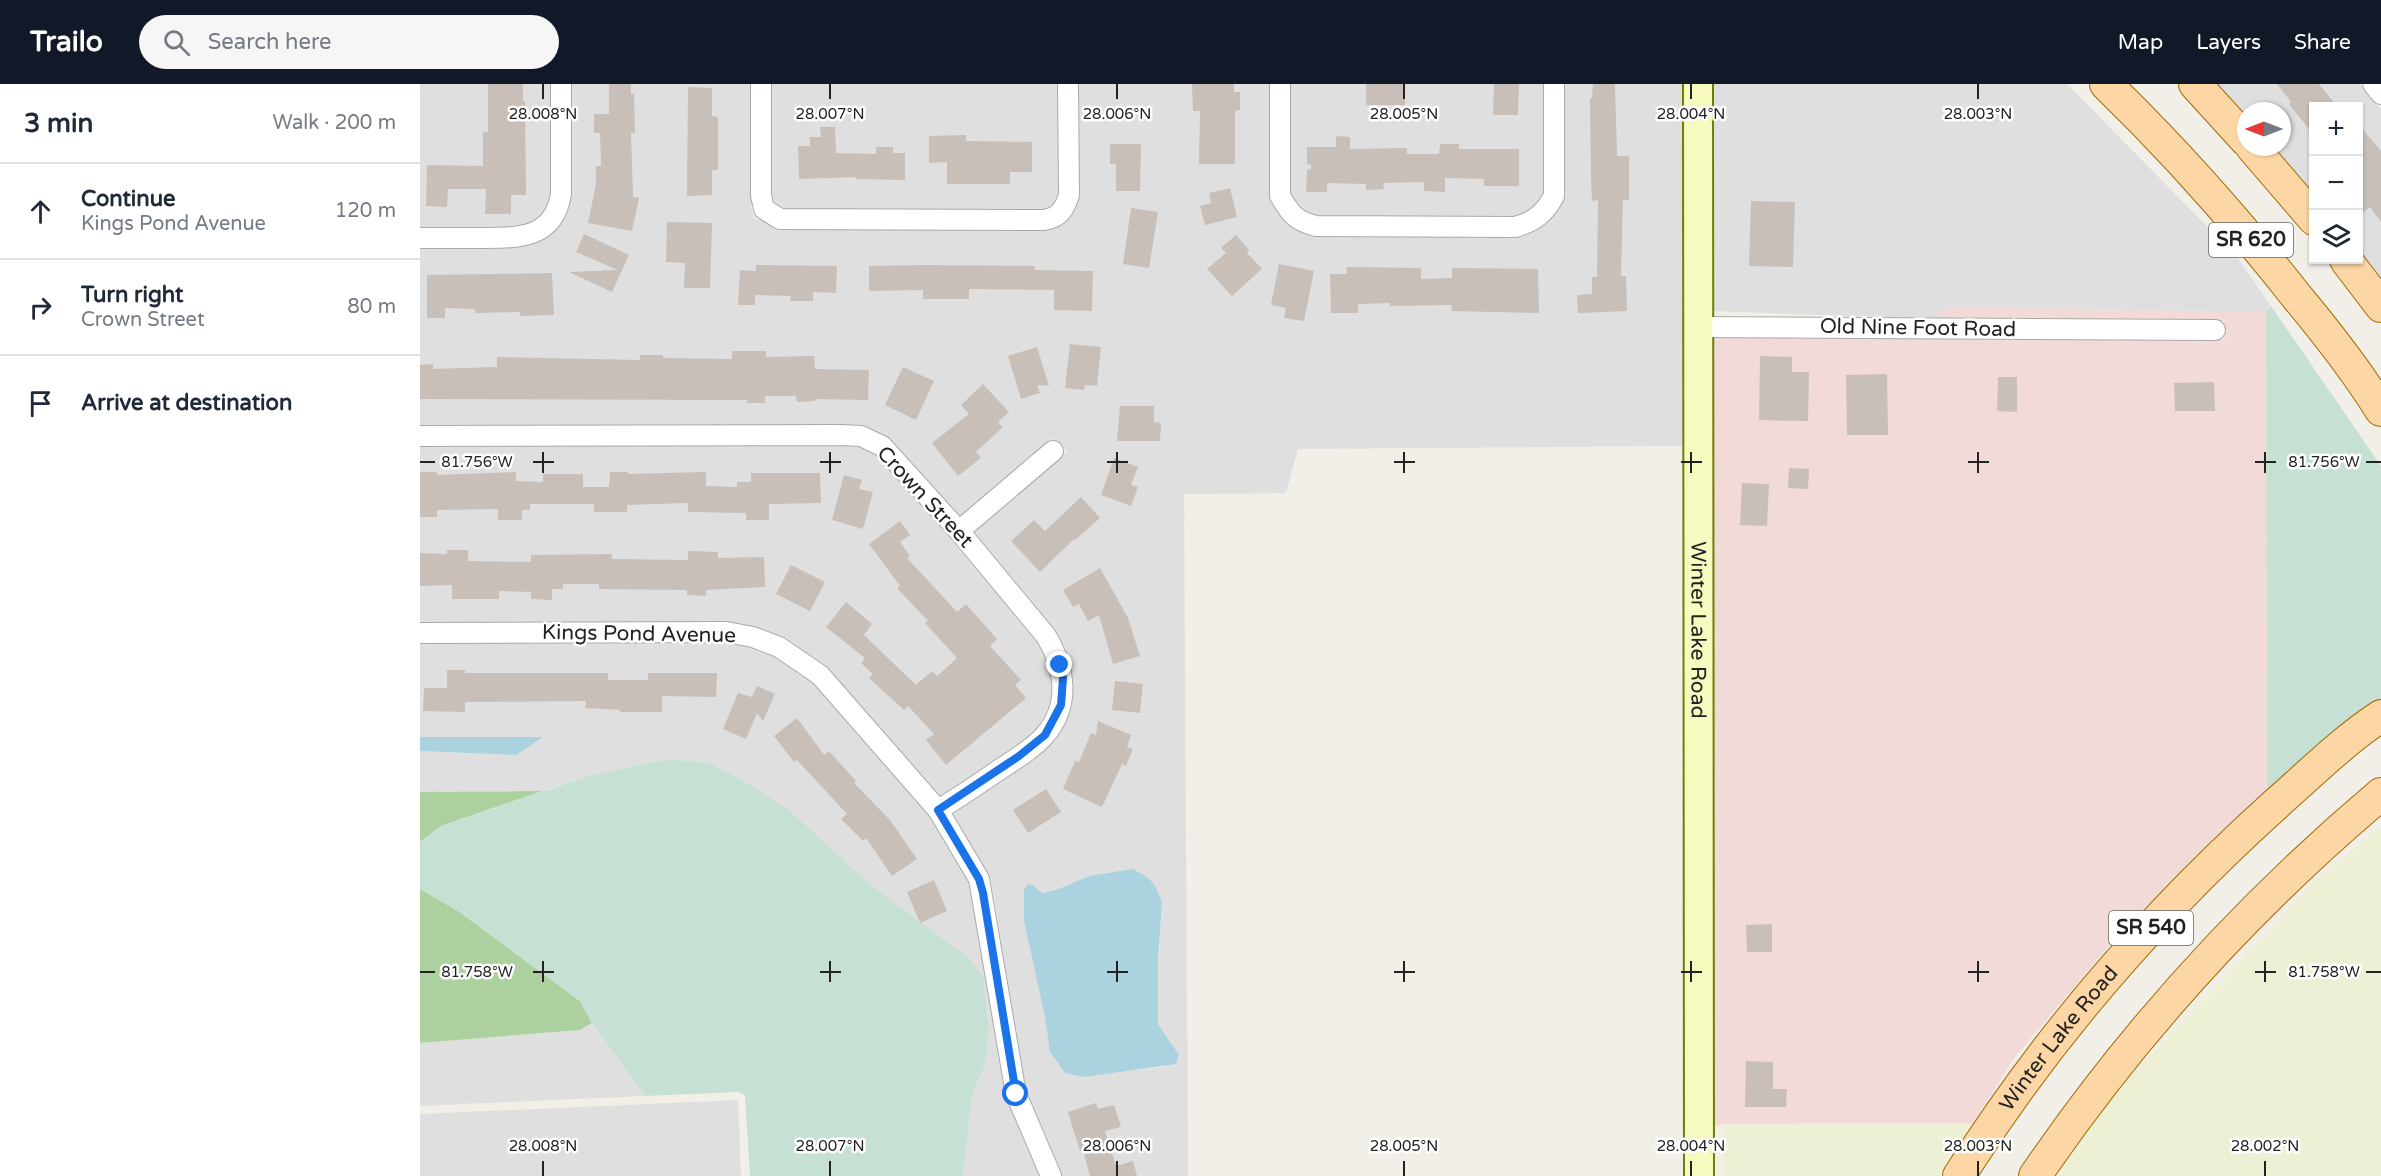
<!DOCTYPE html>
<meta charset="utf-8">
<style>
:root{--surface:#fff;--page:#f6f6f7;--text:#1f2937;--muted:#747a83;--line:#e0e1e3;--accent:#111827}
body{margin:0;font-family:"Varela Round",sans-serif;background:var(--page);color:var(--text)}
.controls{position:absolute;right:18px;top:18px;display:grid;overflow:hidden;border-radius:0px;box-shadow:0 2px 4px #0004}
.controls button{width:54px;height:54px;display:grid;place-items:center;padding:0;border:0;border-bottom:2px solid var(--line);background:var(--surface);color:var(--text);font:30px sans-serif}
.compass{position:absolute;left:1817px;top:18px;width:54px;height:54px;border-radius:50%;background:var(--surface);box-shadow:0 2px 4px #0004;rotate:270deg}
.stop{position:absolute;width:18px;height:18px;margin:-14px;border:4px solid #1a73e8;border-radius:50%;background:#fff}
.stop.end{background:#1a73e8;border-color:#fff;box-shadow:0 2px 6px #0008}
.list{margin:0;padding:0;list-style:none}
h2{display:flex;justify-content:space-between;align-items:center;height:78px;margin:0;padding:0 24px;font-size:26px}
h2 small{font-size:20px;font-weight:400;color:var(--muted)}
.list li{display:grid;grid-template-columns:39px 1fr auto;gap:18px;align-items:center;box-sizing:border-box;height:96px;padding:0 24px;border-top:2px solid var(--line)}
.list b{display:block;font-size:22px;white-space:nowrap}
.list p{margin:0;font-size:20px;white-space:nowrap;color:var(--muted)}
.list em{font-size:20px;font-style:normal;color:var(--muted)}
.icon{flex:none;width:33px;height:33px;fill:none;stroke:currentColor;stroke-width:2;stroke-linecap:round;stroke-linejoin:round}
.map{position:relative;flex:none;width:1961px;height:1092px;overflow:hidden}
header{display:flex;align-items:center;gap:36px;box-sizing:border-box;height:84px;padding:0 30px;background:var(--accent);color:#fff}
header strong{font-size:28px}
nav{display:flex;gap:33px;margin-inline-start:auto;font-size:21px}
.search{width:420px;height:54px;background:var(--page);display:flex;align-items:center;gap:15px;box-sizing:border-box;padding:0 21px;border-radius:33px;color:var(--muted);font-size:22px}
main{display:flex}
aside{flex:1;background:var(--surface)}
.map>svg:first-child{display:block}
.residential{fill:#e0dfdf;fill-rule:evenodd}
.commercial{fill:#f2dad9}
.farmland{fill:#eef0d5}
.forest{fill:#add19e}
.wetland{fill:#c6e0d4}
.water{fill:#aad3df}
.building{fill:#c7bfb8}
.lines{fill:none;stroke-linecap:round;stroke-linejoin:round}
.street-casing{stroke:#a9a9a9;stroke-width:22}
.secondary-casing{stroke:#707d05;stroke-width:32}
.primary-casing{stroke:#a06b00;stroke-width:34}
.street{stroke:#fff;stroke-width:20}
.secondary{stroke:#f7fabf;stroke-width:28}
.primary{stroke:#fcd6a4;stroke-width:32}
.route{stroke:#1a73e8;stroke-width:8}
.ticks{fill:none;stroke:#222;stroke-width:2}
.labels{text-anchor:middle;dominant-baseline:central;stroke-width:5;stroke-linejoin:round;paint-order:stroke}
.shield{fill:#fff;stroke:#646464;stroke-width:1.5}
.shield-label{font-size:20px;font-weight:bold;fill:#222}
.street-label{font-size:21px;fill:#222;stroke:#fff}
.ticks-label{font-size:15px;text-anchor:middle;fill:#222;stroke:#fff;stroke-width:5;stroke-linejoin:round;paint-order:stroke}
</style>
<header>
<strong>Trailo</strong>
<div class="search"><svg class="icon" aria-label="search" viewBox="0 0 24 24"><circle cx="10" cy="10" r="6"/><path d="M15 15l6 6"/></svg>Search here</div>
<nav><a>Map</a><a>Layers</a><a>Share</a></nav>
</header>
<main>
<aside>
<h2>3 min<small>Walk · 200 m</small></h2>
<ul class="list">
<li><svg class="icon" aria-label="ahead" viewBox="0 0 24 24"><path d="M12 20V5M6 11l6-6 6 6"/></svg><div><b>Continue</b><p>Kings Pond Avenue</p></div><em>120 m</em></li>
<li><svg class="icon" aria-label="right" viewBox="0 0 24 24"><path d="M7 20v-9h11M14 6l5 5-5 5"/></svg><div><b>Turn right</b><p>Crown Street</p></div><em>80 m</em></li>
<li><svg class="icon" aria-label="arrive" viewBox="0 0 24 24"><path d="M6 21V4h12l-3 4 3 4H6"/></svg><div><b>Arrive at destination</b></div></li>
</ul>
</aside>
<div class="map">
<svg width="1961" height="1092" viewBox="0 0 1961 1092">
<rect width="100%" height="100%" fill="#f2efe9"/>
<path class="residential" d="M0,0H131V109L129,120L122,131L102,144L0,145Z
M151,0H331V110L333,121L330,123L336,136L340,135L356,143L626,145L639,142L647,136L654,127L659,111L658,0H850V112L859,129L874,145L896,151L1095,152L1117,145L1136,129L1143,116L1144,0H1268L1269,362L878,365L866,409L764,410L768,1092H642L615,1034L603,995L573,807L568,791L531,729L632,658L644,639L651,622L653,593L645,563L634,546L552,448L647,367L633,355L540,434L470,356L0,343V163L92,162L110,160L137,144L147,128L151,110ZM712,785L742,818L736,923L738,940L754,963L743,983L700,987L664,993L644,988L630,968L625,934L604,837L614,802L621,809L636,806L669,792Z
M351,0H638L639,110L635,120L629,126L623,127H363L354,122L351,110Z
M870,0H1124V110L1119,119L1105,131L1094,134L897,133L887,131L870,110Z
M1288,0H1647L1817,173L1851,222L1846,228L1529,223L1513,235L1289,227Z
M1797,0H1940L1961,25V199L1939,174L1938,22H1894L1893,120L1845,63H1862V27H1826V42L1797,10Z
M420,360L438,361L455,369L531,453L618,557L627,571L631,583L633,607L631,619L617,645L593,665L520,714L408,585L365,556L0,541V361Z
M305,557L330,562L355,571L393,597L509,731L550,799L583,998L597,1040L620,1092H542L544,1085L552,1011L565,981L569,948L548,873L452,802L368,725L290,679L248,675L172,691L123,707L0,708V667L95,671L121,653H0V558Z
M172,939L225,1012L0,1022V959L160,946Z
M318,1016L321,1092H0V1030Z"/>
<path class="commercial" d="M1529,223L1846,228L1847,706L1704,844L1595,973L1553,1039L1303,1040L1289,1043V252L1805,255L1804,237L1513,235Z"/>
<path class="farmland" d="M1961,743V1092H1638L1680,1025L1898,794Z
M1553,1039L1519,1092H1304L1303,1040Z"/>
<path class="forest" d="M123,707L21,742L0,758V708Z
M0,805L38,827L160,917L172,939L160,946L0,959Z"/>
<path class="wetland" d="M1851,222L1961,382V616L1847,706L1846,228Z
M248,675L290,679L327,699L368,725L452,802L548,873L563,892L569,948L565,981L552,1011L544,1085L542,1092H330L325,1011L318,1008L225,1012L172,939L160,917L38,827L0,805V758L21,742L172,691Z"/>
<path class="water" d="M0,653H123L96,671L0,667Z
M712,785C731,793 735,799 742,818L738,878V940L759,971L756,980L664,993L645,989L630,968L625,934L604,837V806L608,800L614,802L622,809L636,806L669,792Z"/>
<path class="building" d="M68,0H103V17H105L106,111H91V130H65L66,105H28L27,123L6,122L7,81L63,82V48H68Z
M189,0H211V10H214L215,49H211L213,113L219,114L212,147L168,139L176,100V82H181L180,49H174V30H189Z
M772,0H814V8H820V26L815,27V80H779L780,27H773Z
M946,0H985V21H946Z
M1074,0H1099L1098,31H1073Z
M1173,0H1195L1197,72H1209V116H1203L1201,192H1206L1207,227L1158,229L1157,211L1172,210V193H1177L1178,116L1172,117L1171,93L1170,15L1172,14Z
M1857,0H1899L1917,22H1893V50L1869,20L1871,18Z
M268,3L292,4V32L298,33V86H292V111L267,112Z
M1938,40L1961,67V138L1950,123L1938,132Z
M400,43H415L416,69L456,70V63H473V69H485V96L436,95L437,93L379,95L378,62H390V53H401Z
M546,51V57L612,58V88H590V100H527V78L509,79V52Z
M916,52L930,53V65L987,64V70H1019L1020,60H1039V65H1099V102H1064V95L1025,94V108L1004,107V98L963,99L964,105L946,106V100L907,99V108H886L887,86L891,85V81L887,80V63H916Z
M690,60H721L720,107H696V80H690Z
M810,104L817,133L785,141L780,122L791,119L789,109Z
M1331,117L1375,118L1373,183L1329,182Z
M711,124L738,128L729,184L703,180Z
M247,138L292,139L290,204H264L265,179L246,178Z
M164,150L209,171L192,208L149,188L198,186L156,168Z
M816,151L829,166L827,169L842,185L812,212L787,185L806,169L801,164Z
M859,180L894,187L884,237L864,234L866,224L851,221Z
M336,181L417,182L416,209L393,208V217H370L371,212L335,211V221H318L320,186L336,187Z
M503,181L615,182V186L673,187L672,227L634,226V206L549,205V215H503V206L449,207V182Z
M926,183L1001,184V195L1032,194V184L1118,185L1119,229L1031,227L1032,221L970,222V219L938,220V229H911L910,190H927Z
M132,189L134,231L100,232V228L55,229V225L25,224V234H7V191Z
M650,260L681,263L677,302L665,301L664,306L645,304Z
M617,263L629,302L617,301L620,309L601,315L588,272Z
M312,267H346V273L394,272L395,285L449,286L448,316L395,315V317L377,318L376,312H345V319H327V316L0,315V281L13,280V285L77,283V273L220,276V271H243V274L312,275Z
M1340,272L1372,273V288H1389L1388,337L1339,336Z
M483,283L514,297L496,336L465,321Z
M1467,290L1468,351H1427L1426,291Z
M1578,293H1597V328L1577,327Z
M1794,298L1795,327H1755L1754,299Z
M563,300L589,328L578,338L583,343L556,368L561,374L538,392L512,359L549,330L541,321Z
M700,322H734V338L741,339L740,357H697Z
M694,374L718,383L711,401L718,403L711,422L681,411Z
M1369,384L1389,385L1388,405L1368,404Z
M0,388H17V391L96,388V397L123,398V390H163V403H189L190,388H208V390L286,388V402L317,403V398H331V389H400L401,419L349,420V436H326V429L268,428V419L207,421V428H174V420H110V426H102V436H78V425L17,426V433H0Z
M424,391L442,396L439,405L453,408L443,445L412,436Z
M1322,399L1349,400L1347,442L1320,441Z
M661,413L680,434L655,456L654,455L620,488L591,457L614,436L625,447Z
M480,437L490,451L480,458L490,472L487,474L537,528L546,520L577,555L570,562L601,596L595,601L606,614L526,681L506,656L514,650L488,622L484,626L449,594L453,590L441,579L445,574L406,543L426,518L452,540L444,551L496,601L512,587L517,592L537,574L505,539L508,537L477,504L480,502L449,460Z
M27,466H48V477L111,478V471L192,470V475L268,476V467L298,468V474L344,473L345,503L286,506V512L267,511V506L179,505V500H143V505H132V516L111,515V508L79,507V515H32V501L0,502V469L27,470Z
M371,481L405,498L390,527L356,510Z
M680,484L708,534L720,572L693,580L679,531L668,537L659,520L653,523L643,506Z
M27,586H45V589H188V596H228V589H297L296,613L242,612V628H200V626L165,624L166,617L45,618V628L3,627L4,604H27Z
M695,597L723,600L720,629L692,626Z
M337,602L355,610L343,637L337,629L326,655L303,645L318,609L332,613Z
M377,634L404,671L409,667L436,697L434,699L470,736L497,775L472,792L446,754L443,757L421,735L427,730L377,676L374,678L354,652Z
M678,637L711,651L707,663L713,665L706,682L702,680L682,723L643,705L655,677L659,678L671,649L676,651Z
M626,705L641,728L608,749L593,726Z
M514,796L527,827L500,839L487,808Z
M1352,840V868H1327L1326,841Z
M1326,977L1353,978V1005H1367L1366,1023H1325Z
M676,1019L678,1025L694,1021L701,1043L685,1047L696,1082L713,1077L717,1092H670L663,1066L660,1067L648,1028Z"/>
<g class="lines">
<defs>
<path id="street" d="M341,0V111L344,125L360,135L624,136C640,133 644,126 649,111L648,0
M860,0V112C870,129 875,137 896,142L1095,143C1114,138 1125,129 1134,112V0
M1953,0L1961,10
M0,154C20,154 41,154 61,154C98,154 134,155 141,110V0
M1279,243L1795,246
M0,352L421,351L441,352L462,362L539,447L626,552C645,583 651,621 625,651C612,666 592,677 576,688C557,701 538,714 518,726
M539,447L633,367
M0,549L306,548L333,553L359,563L400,591L518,726L559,795L596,1010L631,1092"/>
<g id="secondary">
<path id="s1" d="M1278,0L1279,1092"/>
</g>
<g id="primary">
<path d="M1686,0C1754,66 1818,138 1877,213C1907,249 1936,286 1961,326"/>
<path d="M1775,0L1826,56"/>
<path d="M1832,63L1894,135"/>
<path d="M1926,176L1961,222"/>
<path id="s2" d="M1539,1092C1626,954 1735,829 1856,720C1890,690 1923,657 1961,632"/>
<path d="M1615,1092C1714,947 1827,823 1961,710"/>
</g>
</defs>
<use href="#street" class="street-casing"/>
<use href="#secondary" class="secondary-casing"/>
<use href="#primary" class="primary-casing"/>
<use href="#street" class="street"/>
<use href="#secondary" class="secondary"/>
<use href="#primary" class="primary"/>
</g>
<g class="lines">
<path class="route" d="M596,1010L563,809L559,795L518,726L599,672L625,651L641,621L643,594L640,581"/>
</g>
<path class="ticks" d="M123,0V15M410,0V15M697,0V15M984,0V15M1271,0V15M1558,0V15M123,368V389M410,368V389M697,368V389M984,368V389M1271,368V389M1558,368V389M1845,368V389M0,378H15M113,378H134M400,378H421M687,378H708M974,378H995M1261,378H1282M1548,378H1569M1835,378H1856M1946,378H1961M123,877V898M410,877V898M697,877V898M984,877V898M1271,877V898M1558,877V898M1845,877V898M0,888H15M113,888H134M400,888H421M687,888H708M974,888H995M1261,888H1282M1548,888H1569M1835,888H1856M1946,888H1961M123,1077V1092M410,1077V1092M697,1077V1092M984,1077V1092M1271,1077V1092M1558,1077V1092M1845,1077V1092"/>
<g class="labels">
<g class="shield">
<rect x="1789" y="139" width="84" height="34" rx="4.5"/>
<rect x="1689" y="827" width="84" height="34" rx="4.5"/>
</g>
<g class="shield-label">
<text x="1831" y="156">SR 620</text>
<text x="1731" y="844">SR 540</text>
</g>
<g class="street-label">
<text transform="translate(1498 244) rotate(1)">Old Nine Foot Road</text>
<text transform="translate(505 413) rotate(47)">Crown Street</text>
<text stroke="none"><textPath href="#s1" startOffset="546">Winter Lake Road</textPath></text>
<text transform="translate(219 550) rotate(1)">Kings Pond Avenue</text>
<text stroke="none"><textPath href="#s2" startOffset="170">Winter Lake Road</textPath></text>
</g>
</g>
<g class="ticks-label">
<text x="123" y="35">28.008°N</text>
<text x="410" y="35">28.007°N</text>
<text x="697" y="35">28.006°N</text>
<text x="984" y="35">28.005°N</text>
<text x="1271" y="35">28.004°N</text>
<text x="1558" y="35">28.003°N</text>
<text x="1904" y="383">81.756°W</text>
<text x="57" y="383">81.756°W</text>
<text x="1904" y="893">81.758°W</text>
<text x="57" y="893">81.758°W</text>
<text x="123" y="1067">28.008°N</text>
<text x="410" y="1067">28.007°N</text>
<text x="697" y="1067">28.006°N</text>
<text x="984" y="1067">28.005°N</text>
<text x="1271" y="1067">28.004°N</text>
<text x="1558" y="1067">28.003°N</text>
<text x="1845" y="1067">28.002°N</text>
</g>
</svg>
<div class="controls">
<button>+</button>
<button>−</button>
<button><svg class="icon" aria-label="layers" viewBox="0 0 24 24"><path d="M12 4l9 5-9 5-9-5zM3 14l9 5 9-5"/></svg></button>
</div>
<svg class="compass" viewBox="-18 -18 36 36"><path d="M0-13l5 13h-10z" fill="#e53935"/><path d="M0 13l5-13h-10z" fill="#747a83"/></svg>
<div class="stop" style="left:596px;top:1010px"></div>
<div class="stop end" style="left:640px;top:581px"></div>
</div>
</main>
